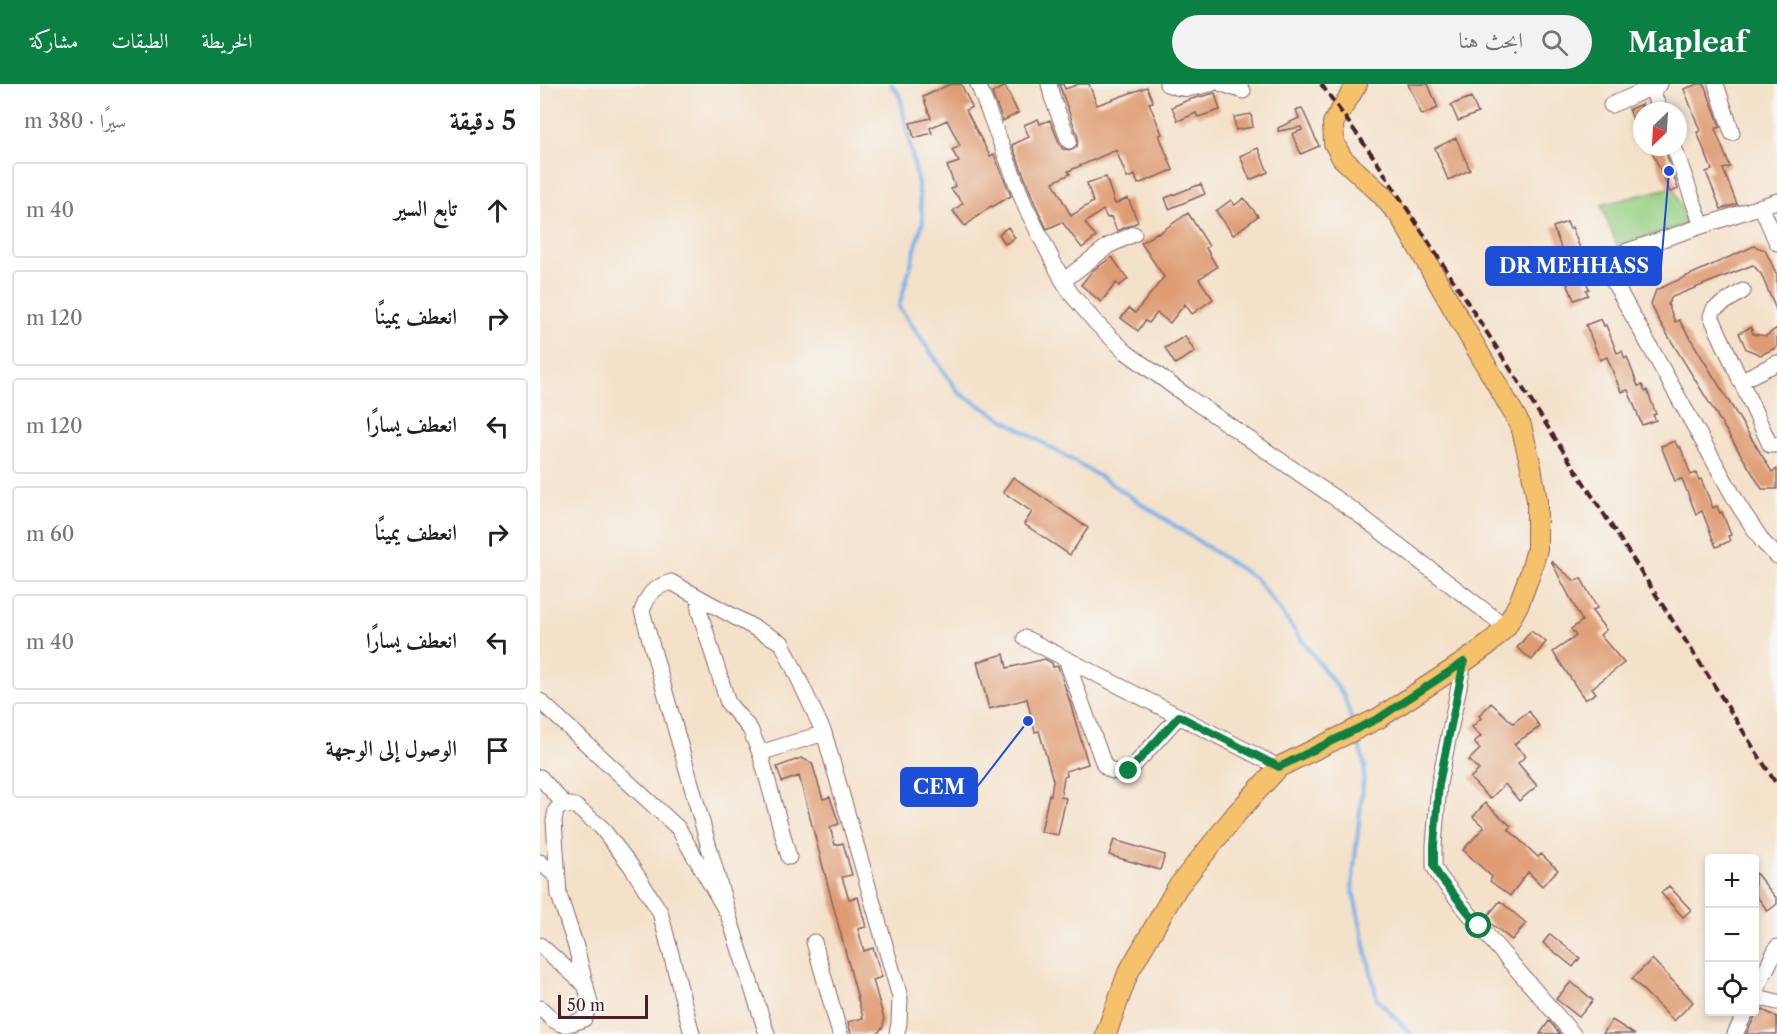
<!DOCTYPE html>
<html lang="ar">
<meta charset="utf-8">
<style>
:root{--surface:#fff;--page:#f2f2f2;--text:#202124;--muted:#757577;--line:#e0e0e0;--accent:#0b8043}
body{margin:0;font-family:"Libre Caslon Text",Amiri,serif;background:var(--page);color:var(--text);direction:rtl}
.controls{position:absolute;right:18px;bottom:18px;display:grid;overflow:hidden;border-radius:6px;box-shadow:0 3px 9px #0003}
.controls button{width:54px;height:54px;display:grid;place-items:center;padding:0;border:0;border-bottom:2px solid var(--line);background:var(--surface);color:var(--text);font:30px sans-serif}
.compass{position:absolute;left:1093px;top:18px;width:54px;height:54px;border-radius:50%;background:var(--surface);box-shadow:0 3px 9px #0003;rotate:205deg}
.scale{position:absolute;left:18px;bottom:15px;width:90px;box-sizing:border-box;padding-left:6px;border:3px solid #4a1f2b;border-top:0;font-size:16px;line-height:21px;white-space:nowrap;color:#4a1f2b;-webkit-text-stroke:4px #f6f6f2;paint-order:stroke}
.stop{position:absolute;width:18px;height:18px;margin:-14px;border:4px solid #0b8043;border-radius:50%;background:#fff}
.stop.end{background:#0b8043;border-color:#fff;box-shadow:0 2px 6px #0008}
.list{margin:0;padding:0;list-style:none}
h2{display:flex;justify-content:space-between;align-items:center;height:78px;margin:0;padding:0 24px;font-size:26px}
h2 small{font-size:20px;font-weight:400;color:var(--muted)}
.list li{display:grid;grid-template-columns:39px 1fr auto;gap:18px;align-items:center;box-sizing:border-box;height:96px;margin:0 12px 12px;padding:0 12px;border:2px solid var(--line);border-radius:6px}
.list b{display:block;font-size:22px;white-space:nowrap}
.list em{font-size:20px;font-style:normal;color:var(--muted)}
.icon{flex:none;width:33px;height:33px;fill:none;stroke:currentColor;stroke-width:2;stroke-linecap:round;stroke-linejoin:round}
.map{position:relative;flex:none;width:1237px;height:950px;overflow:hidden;direction:ltr}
header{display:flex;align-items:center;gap:36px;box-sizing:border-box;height:84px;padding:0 30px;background:var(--accent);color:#fff}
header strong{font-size:28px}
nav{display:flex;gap:33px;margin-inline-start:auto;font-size:21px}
.search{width:420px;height:54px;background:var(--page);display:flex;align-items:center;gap:15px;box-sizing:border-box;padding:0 21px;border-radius:33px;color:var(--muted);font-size:22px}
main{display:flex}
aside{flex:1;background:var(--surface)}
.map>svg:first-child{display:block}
.green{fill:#95cf82;stroke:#707756;stroke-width:1.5}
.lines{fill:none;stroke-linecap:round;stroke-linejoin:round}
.stream{stroke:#7bb2ea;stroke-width:4}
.building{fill:#df9b72}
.minor-casing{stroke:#866362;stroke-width:17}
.major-casing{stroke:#866362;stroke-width:22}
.minor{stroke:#fff;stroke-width:15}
.major{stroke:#f5c16b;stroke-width:20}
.rail{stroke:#4a1f2b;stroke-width:4;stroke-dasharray:9 4.5;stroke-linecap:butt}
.route{stroke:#0b8043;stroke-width:8}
.leader{fill:none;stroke:#1d4ed8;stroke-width:2}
.callout-dot{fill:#1d4ed8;stroke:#f6f6f2;stroke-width:2}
.callout{fill:#1d4ed8;stroke:#1d4ed8;stroke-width:2}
.callout-label{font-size:20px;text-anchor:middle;font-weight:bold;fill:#fff}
</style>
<header>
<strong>Mapleaf</strong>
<div class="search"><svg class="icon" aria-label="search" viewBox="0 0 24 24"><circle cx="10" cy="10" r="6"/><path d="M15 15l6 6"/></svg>ابحث هنا</div>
<nav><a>الخريطة</a><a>الطبقات</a><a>مشاركة</a></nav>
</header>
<main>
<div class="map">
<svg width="1237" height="950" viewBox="0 0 1237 950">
<rect width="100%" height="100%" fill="#f6f6f2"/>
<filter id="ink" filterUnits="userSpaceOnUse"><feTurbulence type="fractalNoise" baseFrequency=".0167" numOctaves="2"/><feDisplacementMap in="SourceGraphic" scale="12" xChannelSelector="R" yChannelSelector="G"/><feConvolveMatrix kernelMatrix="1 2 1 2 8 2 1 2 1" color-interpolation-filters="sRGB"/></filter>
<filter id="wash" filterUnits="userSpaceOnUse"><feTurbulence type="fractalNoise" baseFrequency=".008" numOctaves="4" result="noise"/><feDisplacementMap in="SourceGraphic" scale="24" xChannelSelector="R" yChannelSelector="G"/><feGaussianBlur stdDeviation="1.35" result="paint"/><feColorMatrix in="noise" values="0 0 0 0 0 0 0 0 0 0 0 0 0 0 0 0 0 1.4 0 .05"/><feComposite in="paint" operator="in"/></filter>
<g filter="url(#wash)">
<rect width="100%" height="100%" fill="#f4e1c9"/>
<path class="green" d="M1133,103L1147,140L1077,161L1061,121Z"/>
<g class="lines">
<path class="stream" d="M351,0L360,12L377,94L383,137L359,223L419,309L567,397L716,495L804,612L813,641
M816,651L825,682L812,803L837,915L871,950"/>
</g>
<g id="blocks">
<path class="building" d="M410,0H421L432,23L426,26L450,72L454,70L471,112L452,123L451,122L425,142L413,127L423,119L411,105L415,102L407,82L419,78L412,66L420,62L407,36L390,44L392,49L374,54L370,39L391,34L383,13Z
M519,0H523L525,5L539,0H549L557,21L607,3L613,18L609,19L622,50L619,51L633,86L598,100L595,91L587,94L576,66L528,87L530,90L513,98L531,132L553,118L547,99L566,93L575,120L588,114L598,138L577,147L571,133L567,134L563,126L545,139L556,153L542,164L522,138L507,145L495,120L472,61L489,53L484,41L498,35L500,40L510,36L520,61L523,65L532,66L537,63L538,53Z
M868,0H888L898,24L882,31Z
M1158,0H1164L1175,28L1180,43L1175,45L1190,83L1183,85L1197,120L1181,125L1166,88L1172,86L1157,48L1160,47L1144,5Z
M465,2L478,29L463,37L452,9Z
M675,9L680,26L658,33L656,29L638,37L632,23L648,16Z
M931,13L938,29L918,37L911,21Z
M1102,20V57H1101L1089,25Z
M762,24L779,62L761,70L752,50L762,46L761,43L738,47V44L759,34L756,26Z
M711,30L713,43L696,46L694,33Z
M916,54L930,86L908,96L895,64Z
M1110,63H1124L1138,105L1130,108Z
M718,64L728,88L710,96L700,72Z
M661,100L665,110L629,125L625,114Z
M704,114L718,132L693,151L676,127L691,116L695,121Z
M648,129L669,162L666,164L677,183L659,195L673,215L652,230L645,220L630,239L617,229L609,239L605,237L598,247L581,234L589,224L595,229L624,193L601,159L618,148L619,149Z
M1027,138L1030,145L1032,143L1041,167L1039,168L1041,173L1037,174L1049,205L1046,206L1048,211L1034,216L1020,181L1027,179L1013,143Z
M468,143L475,154L465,160L459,150Z
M1214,162L1225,166L1237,191V228L1221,190L1213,181L1132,213L1128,220L1135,238L1139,236L1232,388L1237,385V405H1222L1119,237L1111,220L1116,206Z
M572,173L588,195L579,202L576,199L561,218L541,201L552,187Z
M1061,235L1064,242L1066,241L1077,269L1082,267L1085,275L1087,273L1098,302L1102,301L1105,308L1107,306L1116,330L1113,331L1116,336L1102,341L1088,306L1081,308L1067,273L1060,276L1046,241Z
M1211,243L1213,250L1226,252L1237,244V263L1221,271L1206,265L1199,249Z
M645,252L655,268L635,280L625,264Z
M1135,357L1138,364L1140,362L1151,391L1156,389L1159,396L1161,395L1173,424L1177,422L1180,429L1182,428L1191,451L1188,452L1190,457L1176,463L1162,427L1156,430L1142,395L1135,397L1121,362Z
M473,393L548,444L530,471L484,440L492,428L463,408Z
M1011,477L1035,497L1041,494L1057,524L1052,527L1066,546L1060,551L1084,579L1052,604L1056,609L1045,616L1013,568L1036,552L1031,545L1042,537Z
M991,547L1006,558L992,576L977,564Z
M464,570L467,584L505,575L512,579L513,583L518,582L529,615L548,680L526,687L527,692L524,693L521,713L526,714L518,751L501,748L509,710L511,711L513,696L499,647L495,648L487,615L449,625L437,578Z
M951,619L973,639L989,627L1000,643L974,660L986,672L978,679L997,702L979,717L965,700L950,715L930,694L939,686L929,676L940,665L934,658L941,652L932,643L941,634L939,632Z
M261,674L272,679L283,715L290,713L299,740L290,743L295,761L303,759L312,791L302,793L309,815L318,813L326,843L318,845L324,867L333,864L342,893L333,896L344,935L343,943L337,950H311L308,938L323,934L259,692L242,698L237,683Z
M945,719L971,742L968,745L998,773L1001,770L1018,786L1002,802L988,788L970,812L950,797L952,793L923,766L944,743L933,733Z
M574,756L625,771L620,786L569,771Z
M1215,788L1237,815V820L1228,827L1215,810Z
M1129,802L1151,826L1143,833L1121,809Z
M960,817L986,839L972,856L945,835Z
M1010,850L1040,874L1033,883L1003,859Z
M1112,875L1153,918L1134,937L1092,895Z
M1031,898L1053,916L1039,933L1016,915Z
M1215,922L1237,933V950H1206L1215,932Z
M1072,936L1094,950H1063Z
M1009,937L1020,950H1000Z"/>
</g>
</g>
<g filter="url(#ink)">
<use href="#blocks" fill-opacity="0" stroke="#866362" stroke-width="1.5"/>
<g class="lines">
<defs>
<path id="minor" d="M438,0L486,124L523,197L532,211L556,239L586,268L648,313L814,427L966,543
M509,0L512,13L529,57
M627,0C649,8 650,4 671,0
M682,0L703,7
M1110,0L1120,27
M1176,0L1192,49
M1071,21L1120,0
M1134,63L1162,142
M1237,117L1072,172L1069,180L1071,193L1199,422L1223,458L1237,472
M1221,122L1237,159
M523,197L568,162L594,150
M1203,207L1174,225L1171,232L1230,361H1237
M1200,297L1237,279
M160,514L159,526L188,619L210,645L220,669L249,773
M485,554L739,683
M526,575L564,681C572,689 578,689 589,687L639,632
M924,578L899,700L894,761V782L899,792L939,842L1033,950
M0,617L138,744L188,830L227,950
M220,669L284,649
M0,693L24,720L35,722L61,743L91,782L120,828L152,950
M0,778L18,794
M188,830L102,527C109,509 112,504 131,498L242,559L284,649L360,913L359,939L357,950
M274,858L300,950
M0,861L46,902
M1214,910L1237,863
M1214,912L1237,918
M0,924C19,940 19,946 44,935L50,919L36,863L19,811L14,737L16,726L24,720
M1195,950L1206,928"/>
<path id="major" d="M566,950L588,889L637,804L696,730L739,683L839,634L924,578L949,560L966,543L979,519L990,490L997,465V416L990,378L981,342L860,132L841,110L802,74L794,59L793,39L817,0"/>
</defs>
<use href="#minor" class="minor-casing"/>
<use href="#major" class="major-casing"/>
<use href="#minor" class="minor"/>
<use href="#major" class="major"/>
<path class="rail" d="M781,0L835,75L1167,590L1237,701"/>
</g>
</g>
<g class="lines" filter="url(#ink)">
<path class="route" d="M589,687L639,632L739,683L839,634L924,578L899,700L894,761V782L899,792L939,842"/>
</g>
<path class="leader" d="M1129 87L1121 182M488 637L437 703"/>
<g class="callout-dot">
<circle cx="1129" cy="87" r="6"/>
<circle cx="488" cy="637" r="6"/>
</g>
<g class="callout">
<rect x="946" y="163" width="175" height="38" rx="6"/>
<rect x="361" y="684" width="76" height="38" rx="6"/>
</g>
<g class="callout-label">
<text x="1034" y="189">DR MEHHASS</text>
<text x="399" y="710">CEM</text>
</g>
</svg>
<div class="controls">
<button>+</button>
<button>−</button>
<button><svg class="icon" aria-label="locate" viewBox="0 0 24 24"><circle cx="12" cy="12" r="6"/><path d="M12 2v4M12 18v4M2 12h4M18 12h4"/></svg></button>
</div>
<svg class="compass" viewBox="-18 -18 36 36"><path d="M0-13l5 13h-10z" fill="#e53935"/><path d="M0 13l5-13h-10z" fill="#757577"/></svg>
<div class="scale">50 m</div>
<div class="stop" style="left:939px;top:842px"></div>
<div class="stop end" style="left:589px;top:687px"></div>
</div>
<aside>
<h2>5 دقيقة<small>سيرًا · 380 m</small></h2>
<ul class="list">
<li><svg class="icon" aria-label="ahead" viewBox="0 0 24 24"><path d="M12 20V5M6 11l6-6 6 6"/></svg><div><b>تابع السير</b></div><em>40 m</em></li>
<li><svg class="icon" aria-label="right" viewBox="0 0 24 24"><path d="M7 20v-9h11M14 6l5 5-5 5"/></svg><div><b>انعطف يمينًا</b></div><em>120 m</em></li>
<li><svg class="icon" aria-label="left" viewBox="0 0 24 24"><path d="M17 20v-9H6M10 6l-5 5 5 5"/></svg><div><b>انعطف يسارًا</b></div><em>120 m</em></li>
<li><svg class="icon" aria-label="right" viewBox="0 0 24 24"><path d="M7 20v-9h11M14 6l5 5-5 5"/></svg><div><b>انعطف يمينًا</b></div><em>60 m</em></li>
<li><svg class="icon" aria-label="left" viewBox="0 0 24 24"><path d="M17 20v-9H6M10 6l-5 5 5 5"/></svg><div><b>انعطف يسارًا</b></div><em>40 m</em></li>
<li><svg class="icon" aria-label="arrive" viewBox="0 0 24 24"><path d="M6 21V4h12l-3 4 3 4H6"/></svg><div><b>الوصول إلى الوجهة</b></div></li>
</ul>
</aside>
</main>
